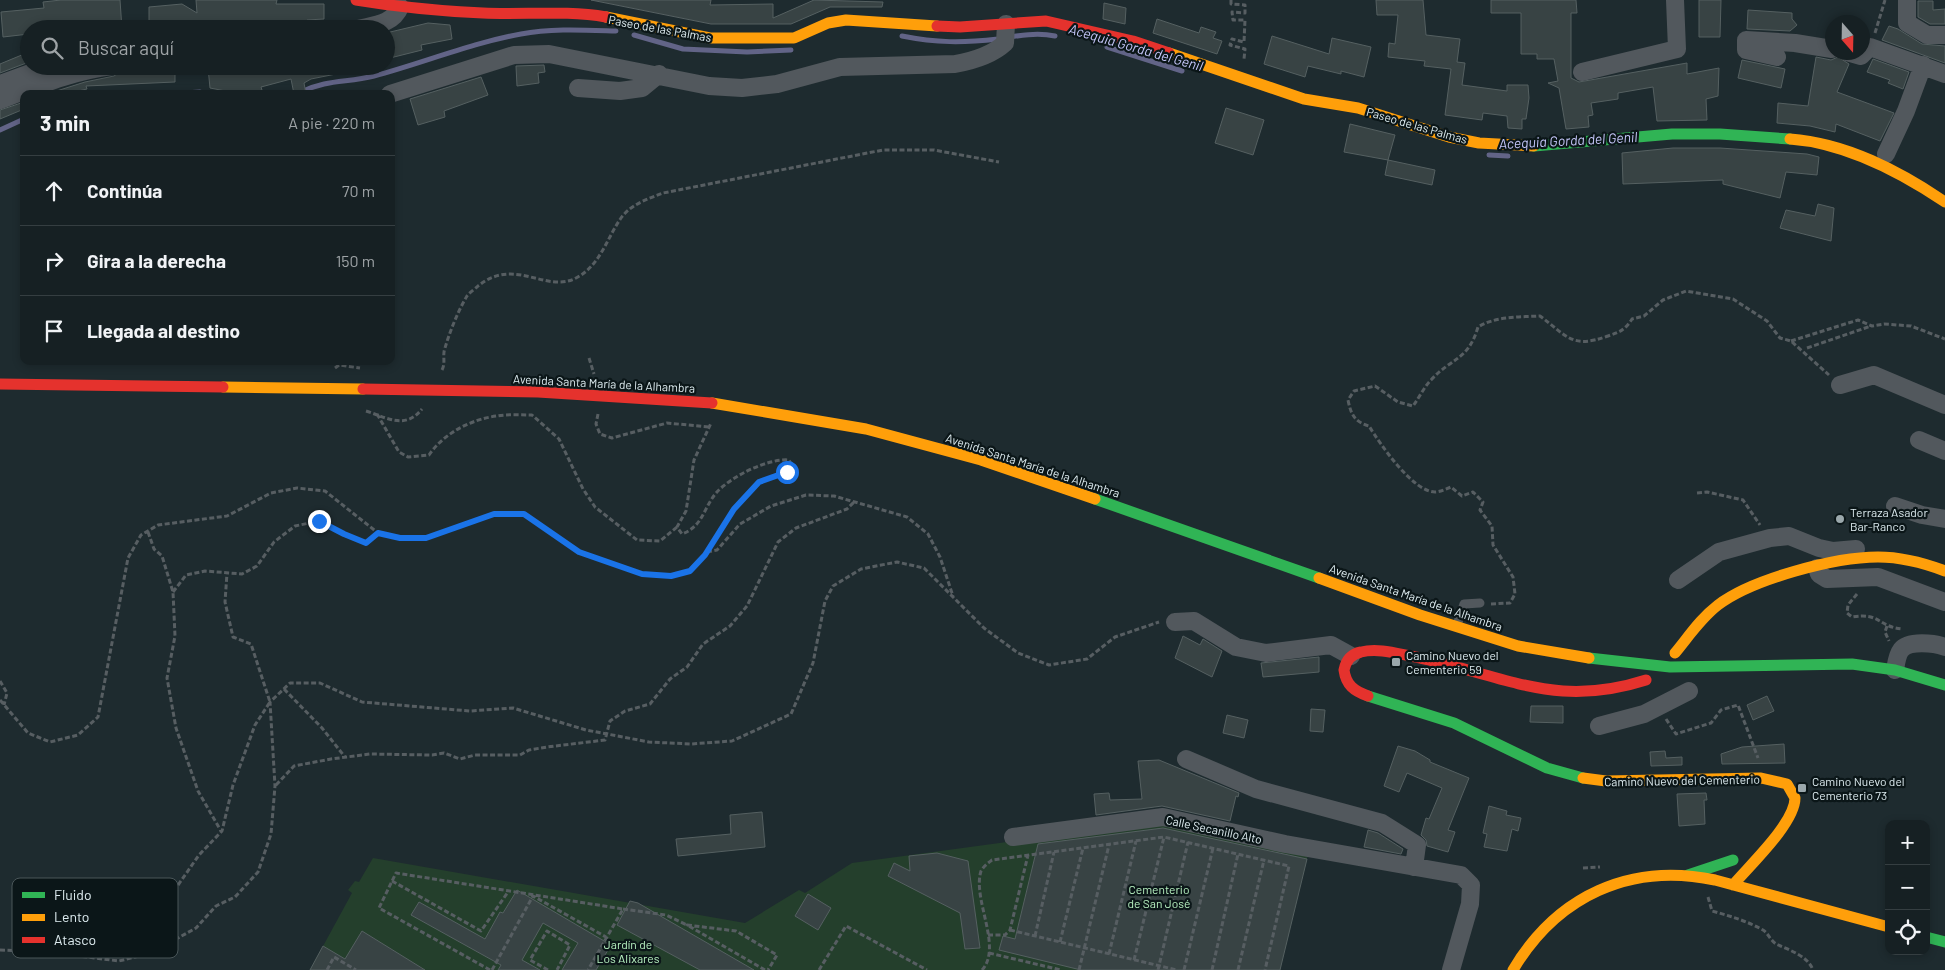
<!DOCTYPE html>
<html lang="es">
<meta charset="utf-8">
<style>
:root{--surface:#162023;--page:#232d30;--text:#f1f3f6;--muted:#9ea3a6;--line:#353e41}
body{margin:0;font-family:Barlow,sans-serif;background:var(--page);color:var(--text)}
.controls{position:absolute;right:15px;bottom:15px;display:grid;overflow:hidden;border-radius:10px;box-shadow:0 2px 8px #0003}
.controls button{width:45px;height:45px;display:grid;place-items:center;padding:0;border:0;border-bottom:1px solid var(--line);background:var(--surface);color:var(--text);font:25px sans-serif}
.compass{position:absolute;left:1825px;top:15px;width:45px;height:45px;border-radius:50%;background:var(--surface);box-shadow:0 2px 8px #0003;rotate:160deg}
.stop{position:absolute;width:15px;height:15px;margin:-11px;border:4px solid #1a73e8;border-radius:50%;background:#fff}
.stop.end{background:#1a73e8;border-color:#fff;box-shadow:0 1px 5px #0008}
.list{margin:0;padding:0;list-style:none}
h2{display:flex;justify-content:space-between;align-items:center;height:65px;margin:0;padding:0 20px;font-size:21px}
h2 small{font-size:16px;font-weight:400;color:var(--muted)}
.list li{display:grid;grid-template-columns:32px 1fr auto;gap:15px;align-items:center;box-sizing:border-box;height:70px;padding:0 20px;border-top:1px solid var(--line)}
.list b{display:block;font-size:19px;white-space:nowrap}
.list em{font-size:16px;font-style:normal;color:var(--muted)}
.icon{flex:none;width:28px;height:28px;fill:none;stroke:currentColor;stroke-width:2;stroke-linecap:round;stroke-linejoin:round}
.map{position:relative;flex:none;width:1945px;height:970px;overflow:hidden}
.search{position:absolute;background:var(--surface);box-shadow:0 2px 8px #0003;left:20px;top:20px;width:375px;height:55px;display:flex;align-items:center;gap:12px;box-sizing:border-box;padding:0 18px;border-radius:28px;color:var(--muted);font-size:19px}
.panel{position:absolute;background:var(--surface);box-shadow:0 2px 8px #0003;left:20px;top:90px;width:375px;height:275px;border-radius:10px}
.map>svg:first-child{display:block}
.green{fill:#243f2c}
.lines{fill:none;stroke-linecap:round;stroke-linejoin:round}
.stream{stroke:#626487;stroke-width:5}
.building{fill:#384344;stroke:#556061}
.path{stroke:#575e62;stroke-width:3;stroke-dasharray:5 2.5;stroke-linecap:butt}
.lane{stroke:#52585d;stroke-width:9}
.street{stroke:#52585d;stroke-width:18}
.fast{stroke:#30b455;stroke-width:11}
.slow{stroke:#ff9f0a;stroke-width:11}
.jam{stroke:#e5322d;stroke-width:11}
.jam-bridge{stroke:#e5322d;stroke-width:11}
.route{stroke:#1a73e8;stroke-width:6}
.poi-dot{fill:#9ba8ac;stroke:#0b1618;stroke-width:2}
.labels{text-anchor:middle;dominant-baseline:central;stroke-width:4.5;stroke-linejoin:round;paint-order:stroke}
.street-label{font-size:12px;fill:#deecf0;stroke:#0b1618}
.poi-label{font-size:12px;fill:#deecf0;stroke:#0b1618;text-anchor:start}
.park-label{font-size:12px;fill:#b8f2c1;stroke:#0b1618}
.water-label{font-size:14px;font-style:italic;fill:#c5c6f9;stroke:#0b1618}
.key{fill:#0b1618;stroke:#4a5659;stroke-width:1}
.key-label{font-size:14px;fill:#deecf0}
</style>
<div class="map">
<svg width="1945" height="970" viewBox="0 0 1945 970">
<rect width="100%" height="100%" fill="#1e2b2f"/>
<path class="green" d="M1163,821L1308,855L1280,970H310L352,893L348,890L355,881L359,882L373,858L745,923L799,890L805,893L852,863Z"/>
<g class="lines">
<path class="stream" d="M634,35L683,49L747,52L791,50
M902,36C937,43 962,43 998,39C1016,36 1036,32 1055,36
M1107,47L1182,71
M301,92C328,79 347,83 374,76C423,63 471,43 521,34C551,28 585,30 616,31
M169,94L200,92L205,94
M0,130L24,119
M1489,155L1508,156"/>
</g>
<path class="building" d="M61,0H120L122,29L94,28V24L54,29H29V34L3,37L1,12L44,8L43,2Z
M196,0H277L276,4H324V19L307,20L308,25L280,29H149V7L182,4L197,13Z
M591,0H711L710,5L773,4V18L814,0L883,2L882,7H830L791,24H711Z
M1376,0H1423L1426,35L1460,39L1457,62L1465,63L1462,85L1507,91V85H1528L1529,98L1526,119H1522V129L1508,128L1507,116L1483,113L1482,120L1445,115L1451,69L1424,66L1425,61L1388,57L1389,43L1395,44L1398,15H1377Z
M1491,0H1576L1577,13H1571V78L1579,82L1687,63V74L1719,68L1718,96L1706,99L1707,120L1657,121L1653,87L1618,93V99L1591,103L1593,115L1588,116L1589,127L1566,129L1559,88L1548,83L1558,81L1554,59H1537V54H1521V13H1491Z
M1699,0H1721L1720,37H1699Z
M1918,1H1933V10L1945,9V24H1930L1918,17Z
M1104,3L1126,8L1125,24L1103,19Z
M1748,10L1792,13V19L1797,25L1790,31L1747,29Z
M1157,19L1199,33L1201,27L1216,32L1213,38L1222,41L1217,54L1153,33Z
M428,23L450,25L452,39L421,45L422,50L386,59V33Z
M1889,26L1898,29L1922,44L1945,46V63L1882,40Z
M1272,36L1329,54L1332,38L1371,47L1364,77L1341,71V74L1308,66L1305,77L1264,64Z
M29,52V62L0,73V64Z
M1816,57L1831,60L1838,57L1849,64L1837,92L1894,113L1880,141L1836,124L1835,132L1810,126L1777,123L1778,103L1808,106Z
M1873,59L1909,72L1903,89L1888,83L1890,80L1867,72Z
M1742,60L1785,69L1781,88L1738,78Z
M544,65L545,72L538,73L539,83L517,86L516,66Z
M229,66H341V73L311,79L304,83L306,94H294L291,79L261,87L262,90L249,93H236L210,88L208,68Z
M159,67V69H175V82L86,86L87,89L65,94H47L85,82L114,76L124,69Z
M481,77L488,95L444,111L445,117L418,125L410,99Z
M24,102V109L0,119V110Z
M1226,108L1264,120L1253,155L1215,143Z
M1350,124L1395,135L1388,160L1344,152Z
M1673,148H1720L1807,154L1819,157L1817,175L1786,172L1780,198L1723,184V180L1623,184L1622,153Z
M1388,160L1435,170L1432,185L1385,175Z
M1818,204L1834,208L1831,241L1780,228L1786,210L1815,216Z
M1183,636L1200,645L1203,639L1222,651L1212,677L1175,658Z
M1319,657V672L1263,677L1261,663Z
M1767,696L1774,711L1753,720L1747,705Z
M1531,706H1563V723L1530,722Z
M1311,709L1325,710L1323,732L1310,731Z
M1227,715L1248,720L1244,738L1223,733Z
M1784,744L1785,763L1722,764L1721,754L1742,747Z
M1398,746L1415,751L1430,760V762L1469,778L1448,830L1455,832L1448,852L1427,846L1426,840L1421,835L1426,818L1429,819L1442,788L1407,773L1399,792L1384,786Z
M1665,751L1666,758L1682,757V765L1651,766L1650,752Z
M1159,760L1239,793L1238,797L1236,796L1230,821L1162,806L1096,815L1094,794L1109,793L1110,800L1142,799L1138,761Z
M1706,793L1707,800H1704L1705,824L1679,826L1677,794Z
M1489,806L1507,811L1506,815L1521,818L1518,831L1512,829L1507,851L1484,847L1487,834L1483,833Z
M762,812L765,847L678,856L676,839L731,834L730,815Z
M1163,828L1307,859L1280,970H1081L999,950L1003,936L1015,939L1038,844Z
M1368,830L1378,833L1403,849L1401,854L1364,847Z
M937,853L968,861L980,948L965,949L960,913L888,876L894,863L910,871L909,856Z
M517,890L611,945L596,970H562L578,943L543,923L522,960L540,970H498L501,965L411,915L419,902L485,939L500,912L503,913Z
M808,894L831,908L818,930L795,916Z
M630,901L638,903L754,970H700L617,925Z
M362,931L425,970H310L323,946L345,959Z"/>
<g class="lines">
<path class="path" d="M1231,0V4L1245,5V13L1232,12L1233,20H1245L1244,42L1232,39L1230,45L1245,49L1244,59
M1875,33L1885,0
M1791,341L1858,320L1872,326L1884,324L1911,326L1945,339
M1807,348L1871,326
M589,358L594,374
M335,368L339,365L360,368
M442,370C446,362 442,356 445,348C450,331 458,311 467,296C470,292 475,289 478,286C515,256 546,294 576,278C600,266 607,238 621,218C631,204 648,199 663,193L883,150H934L999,162
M366,411C388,418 405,430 422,409
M377,414L399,452L408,457L429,455C443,434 471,419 497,416C508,414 521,415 532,415L559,439L583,489L595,507L637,540L660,541L677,527
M598,414L596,424L600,434L612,438L667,423L709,427
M1697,493L1707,492L1743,500L1760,525
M148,532L154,549L162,556L173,592L175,636L167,678L176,728L198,791L221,831
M707,552L717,550L740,524L771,506L806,495L834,496L907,517L928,534L940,557L953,596
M173,592L186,575L205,571L242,574L257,566L274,542L295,526L319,521L344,535L366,543L378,533
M1857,594L1848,605L1847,613L1852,617C1881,612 1877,627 1903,629
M1491,604L1510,603L1515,594L1513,577L1493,545L1492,526L1480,510L1483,502L1473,492L1462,496L1451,487C1446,489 1440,492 1435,492C1413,492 1380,444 1369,426C1355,422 1351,415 1348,400L1354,391L1375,386L1398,402L1413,406C1419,398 1424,387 1431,380C1452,357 1468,361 1478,327C1496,316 1520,317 1540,316C1568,337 1572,349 1608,336C1620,332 1625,330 1632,319L1644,316L1663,300L1686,291L1733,299L1767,321L1780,338L1791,341L1829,375
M1887,626L1885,632L1889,641
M0,681L7,693L4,705
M284,689L322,728L345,757
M0,700L28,733L50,742L78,735L98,717L128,558L141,535L158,525L227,516L271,493L297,488L325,491L378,533L401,538H426L494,514H524L579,552L642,574L671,576L690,571L705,555L734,509L759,482L787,473L792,466L789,460C768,458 730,477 716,493C703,509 703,526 682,534L677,527L686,511L694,460L711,423
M1666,719L1676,734L1711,723L1721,710L1738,705L1758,758
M276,785L294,766L331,759L370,754L432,755L444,753L460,759L475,755H520L529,750L547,747L605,740L610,721L625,711L650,704L670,679L687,667L703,644L730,626L747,606L778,542L796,528L847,509L855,501
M1583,868L1600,867
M392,881L481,931L508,892
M1708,897L1712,911C1730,916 1747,921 1763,930C1768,933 1770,940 1776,944C1789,950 1808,956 1813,970
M623,909L666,915L687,925
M1010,930L1177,970
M988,935H1005L1010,930L1028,855
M1035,936L1054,852
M1060,942L1083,848
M0,950L46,952L119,961L151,953L196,928L216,906L235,897L258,872L271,834L275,786L270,702L290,683H320L362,702L470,711L513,708L586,730L649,742L691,744L732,741L791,714L813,663L825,601L833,586L861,569L897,562L924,568L984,628L1018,653L1049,665L1087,659L1115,637L1159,622
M47,952L100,924L136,918L176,888L199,855L222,831L233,785L255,725L270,702L251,644L233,637L225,602L227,573
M989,953L1061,970
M1109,954L1136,841
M1134,960L1164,837
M327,970L334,957L356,970
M490,970L379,908L396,873L623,909L588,970
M492,970L533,896L606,937
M548,970L530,960L547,931L570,945L557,970
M765,970L687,925L736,931L777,955L768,970
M819,970L846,926L927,970
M982,970C1003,947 972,899 981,871C983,867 988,863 992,860L1164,837L1289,866L1265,970
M1079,970L1109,845
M1158,970L1188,842
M1184,970L1213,848
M1212,970L1238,854
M1238,970L1264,860"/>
<path class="lane" d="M1457,625L1464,604L1480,603"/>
<path class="street" d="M1907,0V23L1927,35H1945
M358,29C374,25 393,24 400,7
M1847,52L1861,56L1870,47L1945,74
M1777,57L1746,50V40L1795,43L1832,49
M1582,72L1677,49L1675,0
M0,84L44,68L59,77
M578,88L620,91L642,88L659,74
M390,94L514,55L549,54L709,86L742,88L777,84L840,67L955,64C972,61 992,55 1005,43L1006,24
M0,100C37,86 72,71 112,66
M1886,154L1906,111L1923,65
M1840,385L1874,375L1945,405
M1919,440L1945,451
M1895,506L1922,515L1945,519
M1817,568L1819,574L1827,579L1878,577L1945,602
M1678,580L1719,552L1770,538L1789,536L1819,548L1833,551L1856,549
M1175,622L1194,621L1236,647L1266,653L1331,645L1351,656
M1895,670C1896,664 1897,655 1901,650C1908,640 1935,643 1945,647
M1599,726L1644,714L1689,691
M1186,759L1256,789L1382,823L1417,845L1414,867
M1013,837L1163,817L1285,844L1461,875L1471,885L1470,904L1451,970"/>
<path class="fast" d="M1534,146L1672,134H1720L1790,139
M1095,499L1319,578
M1589,658L1670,667L1852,664L1895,670L1945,685
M1368,696L1454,723L1547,768L1583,778
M1688,875L1733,860
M1926,937L1945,942"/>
<path class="slow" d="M606,17L710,38H794L828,23L846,20L937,26
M1169,53L1304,99L1358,108L1449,137L1479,143L1534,146
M1790,139C1846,143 1899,171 1945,202
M223,387L363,389
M712,403L866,429L981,460L1095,499
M1319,578L1420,615L1518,646L1589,658
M1675,653C1689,636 1701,618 1718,605C1752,579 1835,557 1878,557C1901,557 1924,563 1945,571
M1583,778L1606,781L1761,778L1787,784L1795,798C1795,823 1750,865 1733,885
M1513,970C1557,896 1630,862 1715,880L1889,927"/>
<path class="jam" d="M356,0C398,7 440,11 483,13C523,15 566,10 606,17
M937,26L960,27L1046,21L1133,41L1169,53
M0,384L223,387
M1368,696C1354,691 1346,685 1344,670C1346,660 1351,654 1361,652C1377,648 1395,653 1410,656C1462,665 1511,687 1563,691C1593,693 1618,689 1646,680"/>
<path class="jam-bridge" d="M363,389L538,392L712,403"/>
</g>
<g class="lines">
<path class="route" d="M319,521L344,534L366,543L378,533L400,538H426L494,514H524L579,552L642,574L671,576L690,571L705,555L734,509L759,482L787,472"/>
</g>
<g class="poi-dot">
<circle cx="1840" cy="519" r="5"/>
<rect x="1391" y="657" width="10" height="10" rx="2.5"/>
<rect x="1797" y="783" width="10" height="10" rx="2.5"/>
</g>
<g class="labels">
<g class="street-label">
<text transform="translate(660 28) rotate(10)">Paseo de las Palmas</text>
<text transform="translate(1417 125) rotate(16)">Paseo de las Palmas</text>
<text transform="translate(604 383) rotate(3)">Avenida Santa María de la Alhambra</text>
<text transform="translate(1033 465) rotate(18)">Avenida Santa María de la Alhambra</text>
<text transform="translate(1416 597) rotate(19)">Avenida Santa María de la Alhambra</text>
<text transform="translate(1682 780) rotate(-1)">Camino Nuevo del Cementerio</text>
<text transform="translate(1214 829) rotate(12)">Calle Secanillo Alto</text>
</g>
<g class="poi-label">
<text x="1850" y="512">Terraza Asador<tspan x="1850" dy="14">Bar-Ranco</tspan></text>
<text x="1406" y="655">Camino Nuevo del<tspan x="1406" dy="14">Cementerio 59</tspan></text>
<text x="1812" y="781">Camino Nuevo del<tspan x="1812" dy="14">Cementerio 73</tspan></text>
</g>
<g class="park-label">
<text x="1159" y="889">Cementerio<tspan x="1159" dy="14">de San José</tspan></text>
<text x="628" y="944">Jardín de<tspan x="628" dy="14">Los Alixares</tspan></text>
</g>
<g class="water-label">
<text transform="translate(1136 47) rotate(16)">Acequia Gorda del Genil</text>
<text transform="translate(1568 140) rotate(-3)">Acequia Gorda del Genil</text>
</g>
</g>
<rect x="12" y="878" width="166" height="80" rx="8" class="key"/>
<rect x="22" y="892" width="23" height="6" fill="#30b455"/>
<rect x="22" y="914" width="23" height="7" fill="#ff9f0a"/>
<rect x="22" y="937" width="23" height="6" fill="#e5322d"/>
<g class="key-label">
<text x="54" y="900">Fluido</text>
<text x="54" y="922">Lento</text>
<text x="54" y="945">Atasco</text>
</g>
</svg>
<div class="controls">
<button>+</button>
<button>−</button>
<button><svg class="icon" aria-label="locate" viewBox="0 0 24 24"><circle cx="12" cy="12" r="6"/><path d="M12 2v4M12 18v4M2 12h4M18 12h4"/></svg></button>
</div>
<svg class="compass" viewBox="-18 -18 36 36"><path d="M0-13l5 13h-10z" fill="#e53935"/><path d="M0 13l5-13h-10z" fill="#9ea3a6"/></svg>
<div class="stop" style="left:787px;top:472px"></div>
<div class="stop end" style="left:319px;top:521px"></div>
<div class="search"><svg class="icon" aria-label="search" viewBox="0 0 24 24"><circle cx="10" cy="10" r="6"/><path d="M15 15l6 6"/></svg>Buscar aquí</div>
<section class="panel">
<h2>3 min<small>A pie · 220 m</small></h2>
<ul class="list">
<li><svg class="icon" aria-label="ahead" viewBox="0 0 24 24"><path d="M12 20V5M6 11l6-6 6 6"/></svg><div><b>Continúa</b></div><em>70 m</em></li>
<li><svg class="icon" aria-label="right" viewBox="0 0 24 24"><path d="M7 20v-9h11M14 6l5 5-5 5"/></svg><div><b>Gira a la derecha</b></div><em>150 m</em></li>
<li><svg class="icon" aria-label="arrive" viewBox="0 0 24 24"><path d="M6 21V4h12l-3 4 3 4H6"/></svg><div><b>Llegada al destino</b></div></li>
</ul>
</section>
</div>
